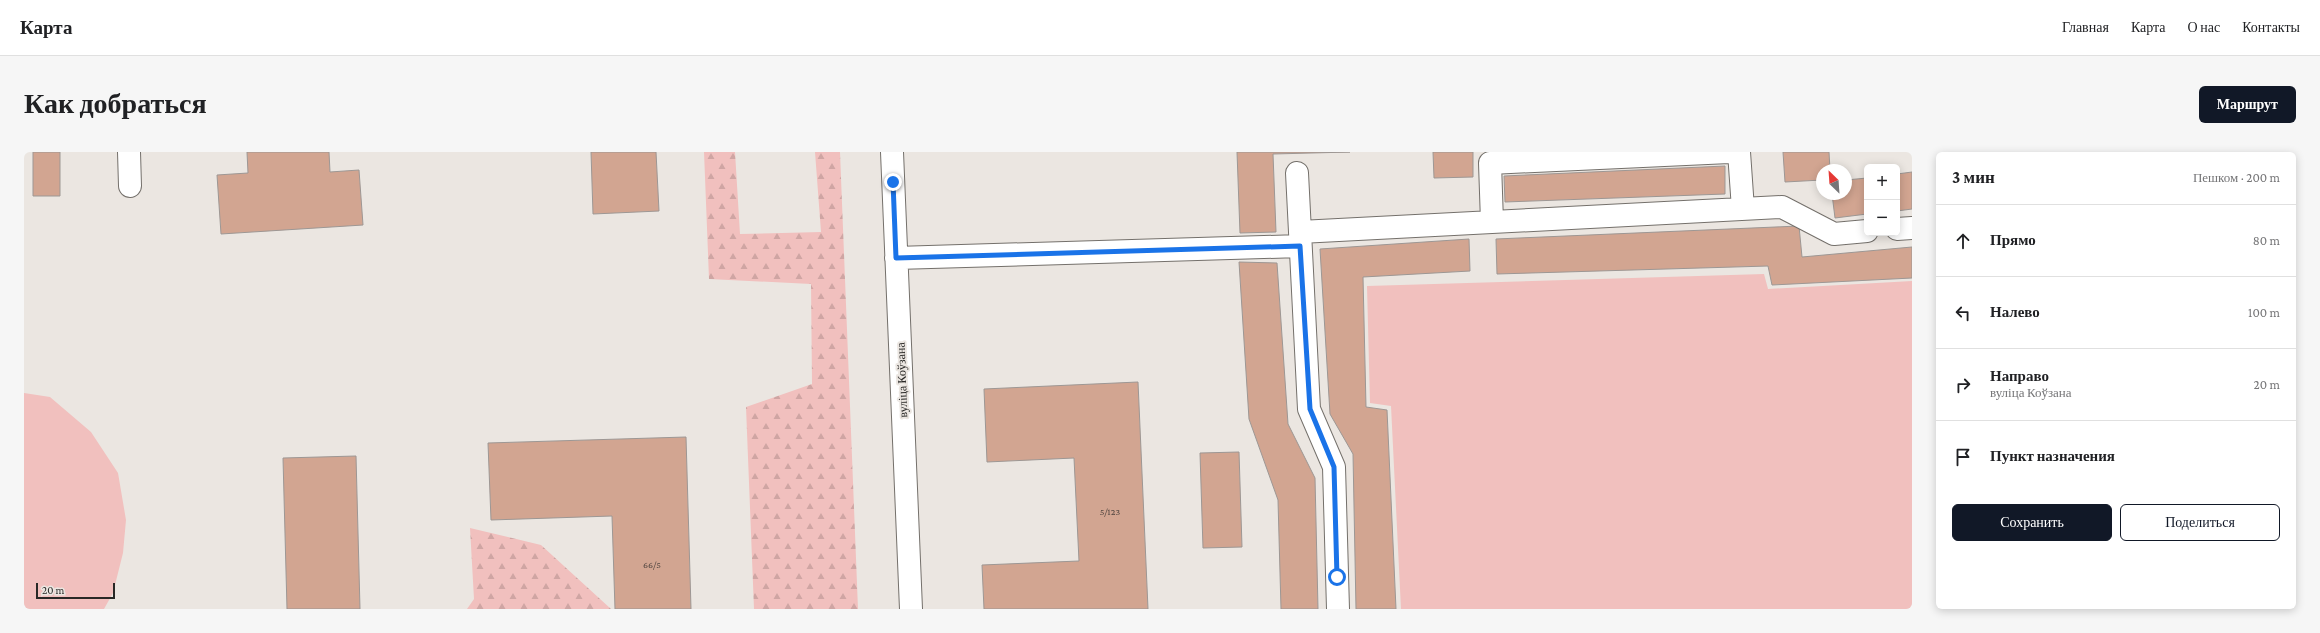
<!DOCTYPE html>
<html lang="ru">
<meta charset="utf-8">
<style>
:root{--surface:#fff;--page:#f6f6f6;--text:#202124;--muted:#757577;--line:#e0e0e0;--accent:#111827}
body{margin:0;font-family:"Crimson Pro",serif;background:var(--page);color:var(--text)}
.controls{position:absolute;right:12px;top:12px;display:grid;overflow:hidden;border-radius:6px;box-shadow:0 2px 10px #0003}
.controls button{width:36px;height:36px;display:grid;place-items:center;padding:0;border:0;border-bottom:1px solid var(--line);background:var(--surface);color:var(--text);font:20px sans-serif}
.compass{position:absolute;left:1792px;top:12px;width:36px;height:36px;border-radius:50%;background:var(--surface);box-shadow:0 2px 10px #0003;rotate:335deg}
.scale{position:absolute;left:12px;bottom:10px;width:79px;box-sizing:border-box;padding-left:4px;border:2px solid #292826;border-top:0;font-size:11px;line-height:14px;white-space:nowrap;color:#292826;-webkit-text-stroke:3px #ebe6e1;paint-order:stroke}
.stop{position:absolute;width:12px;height:12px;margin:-9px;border:3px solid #1a73e8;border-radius:50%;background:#fff}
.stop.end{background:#1a73e8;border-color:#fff;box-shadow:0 1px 4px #0008}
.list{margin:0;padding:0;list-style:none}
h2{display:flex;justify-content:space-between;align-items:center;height:52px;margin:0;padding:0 16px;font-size:17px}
h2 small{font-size:13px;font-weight:400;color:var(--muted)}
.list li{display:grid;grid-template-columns:26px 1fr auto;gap:12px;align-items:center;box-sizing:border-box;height:72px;padding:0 16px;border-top:1px solid var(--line)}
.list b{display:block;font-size:15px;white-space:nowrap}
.list p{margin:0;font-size:13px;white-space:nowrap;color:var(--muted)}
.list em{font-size:13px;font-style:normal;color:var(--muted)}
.actions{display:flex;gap:8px;padding:12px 16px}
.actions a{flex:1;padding:9px 0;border:1px solid var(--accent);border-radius:6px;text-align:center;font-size:14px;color:var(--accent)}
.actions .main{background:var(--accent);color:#fff}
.icon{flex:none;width:22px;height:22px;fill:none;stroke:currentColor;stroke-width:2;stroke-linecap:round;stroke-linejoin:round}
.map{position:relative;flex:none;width:1888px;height:457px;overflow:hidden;border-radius:6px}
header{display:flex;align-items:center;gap:24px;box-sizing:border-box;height:56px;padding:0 20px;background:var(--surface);border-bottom:1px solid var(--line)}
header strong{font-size:19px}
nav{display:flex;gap:22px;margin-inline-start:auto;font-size:14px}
.intro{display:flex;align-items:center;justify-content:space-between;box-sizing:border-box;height:96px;padding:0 24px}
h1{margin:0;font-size:28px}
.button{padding:10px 18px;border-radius:6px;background:var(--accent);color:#fff;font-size:14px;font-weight:700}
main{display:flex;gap:24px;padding:0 24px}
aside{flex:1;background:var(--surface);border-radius:6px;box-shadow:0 2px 10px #0003}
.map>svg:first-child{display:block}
.green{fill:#f1c0be}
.forest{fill:url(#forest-firs)}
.building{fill:#d2a591;stroke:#9d9794}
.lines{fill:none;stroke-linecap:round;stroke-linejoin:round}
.minor-casing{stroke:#74706b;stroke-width:24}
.minor{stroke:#fff;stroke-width:22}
.route{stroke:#1a73e8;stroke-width:5}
.labels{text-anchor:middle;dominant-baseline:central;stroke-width:4;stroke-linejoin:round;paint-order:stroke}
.number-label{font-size:10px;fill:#534741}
.street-label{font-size:12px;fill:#292826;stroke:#ebe6e1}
</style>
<header>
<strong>Карта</strong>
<nav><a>Главная</a><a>Карта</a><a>О нас</a><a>Контакты</a></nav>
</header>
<div class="intro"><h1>Как добраться</h1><a class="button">Маршрут</a></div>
<main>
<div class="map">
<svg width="1888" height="457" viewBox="0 0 1888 457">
<defs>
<pattern id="forest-firs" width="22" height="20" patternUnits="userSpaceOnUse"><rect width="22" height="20" fill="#f1c0be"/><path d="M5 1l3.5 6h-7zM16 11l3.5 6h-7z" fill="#cfa5a3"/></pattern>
</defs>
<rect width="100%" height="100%" fill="#ebe6e1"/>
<path class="green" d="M1740,122L1744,137L1888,129V457H1377L1367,254L1346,251L1343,134Z
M0,241L26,245L67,280L94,321L102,368L99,401L89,441L80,457H0Z"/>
<path class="forest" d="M680,0H711L716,82L797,80L791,0H816L834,457H730L722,255L788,232L787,132L685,127Z
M446,376L517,393L587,457H443L450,447Z"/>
<path class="building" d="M9,0H36V44H9Z
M223,0H305L306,20L335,18L339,73L197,82L193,23L224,21Z
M567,0H632L635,59L569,62Z
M1213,0H1326L1249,2L1252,80L1216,81Z
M1409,0H1449V25L1410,26Z
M1759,0H1805L1806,18H1798V28L1761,30Z
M1701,14V42L1481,50L1480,24Z
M1888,20V57L1873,59V22Z
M1843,26V62L1811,66L1808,42H1822V28Z
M1775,74L1778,105L1888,95V126L1748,133L1744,114L1473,122L1472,87Z
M1445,87L1446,119L1339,125L1342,255L1363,258L1372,457H1332L1329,302L1306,262L1296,97Z
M1215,110L1253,111L1264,272L1291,326L1294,457H1257L1254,348L1225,267Z
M1114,230L1124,457H960L958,413L1055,409L1050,306L963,310L960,237Z
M662,285L667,457H591L588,364L467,368L464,291Z
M1215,300L1218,395L1179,396L1176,301Z
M332,304L336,457H263L259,306Z"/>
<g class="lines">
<defs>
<path id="minor" d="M105,0L106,34
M868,0L887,457
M1715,0L1719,57
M1273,21L1276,80
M1468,70L1466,11L1705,0
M1873,77L1888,76
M872,106L1276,94
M1314,457L1310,315L1285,257L1276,80L1758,55L1810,82L1843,79"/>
</defs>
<use href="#minor" class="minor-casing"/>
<use href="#minor" class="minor"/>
</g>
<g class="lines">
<path class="route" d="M869,30L872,106L1276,94L1286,257L1310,315L1313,425"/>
</g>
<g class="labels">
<g class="number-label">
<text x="1086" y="359">5/123</text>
<text x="628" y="412">66/5</text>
</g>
<g class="street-label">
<text transform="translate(878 228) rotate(-92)">вуліца Коўзана</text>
</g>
</g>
</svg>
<div class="controls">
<button>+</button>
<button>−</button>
</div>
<svg class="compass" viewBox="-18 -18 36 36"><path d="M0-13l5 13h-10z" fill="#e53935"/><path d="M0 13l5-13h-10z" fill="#757577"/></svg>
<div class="scale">20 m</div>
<div class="stop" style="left:1313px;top:425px"></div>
<div class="stop end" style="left:869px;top:30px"></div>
</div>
<aside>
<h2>3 мин<small>Пешком · 200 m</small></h2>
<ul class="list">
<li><svg class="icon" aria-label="ahead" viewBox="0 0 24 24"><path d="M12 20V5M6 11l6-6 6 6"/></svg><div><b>Прямо</b></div><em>80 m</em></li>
<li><svg class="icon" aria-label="left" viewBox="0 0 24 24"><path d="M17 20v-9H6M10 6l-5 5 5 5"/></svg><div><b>Налево</b></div><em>100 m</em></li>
<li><svg class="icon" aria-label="right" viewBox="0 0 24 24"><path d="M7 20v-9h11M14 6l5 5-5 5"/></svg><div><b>Направо</b><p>вуліца Коўзана</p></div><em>20 m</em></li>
<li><svg class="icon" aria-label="arrive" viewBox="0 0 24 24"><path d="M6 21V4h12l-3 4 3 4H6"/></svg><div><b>Пункт назначения</b></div></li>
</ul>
<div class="actions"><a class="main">Сохранить</a><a>Поделиться</a></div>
</aside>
</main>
